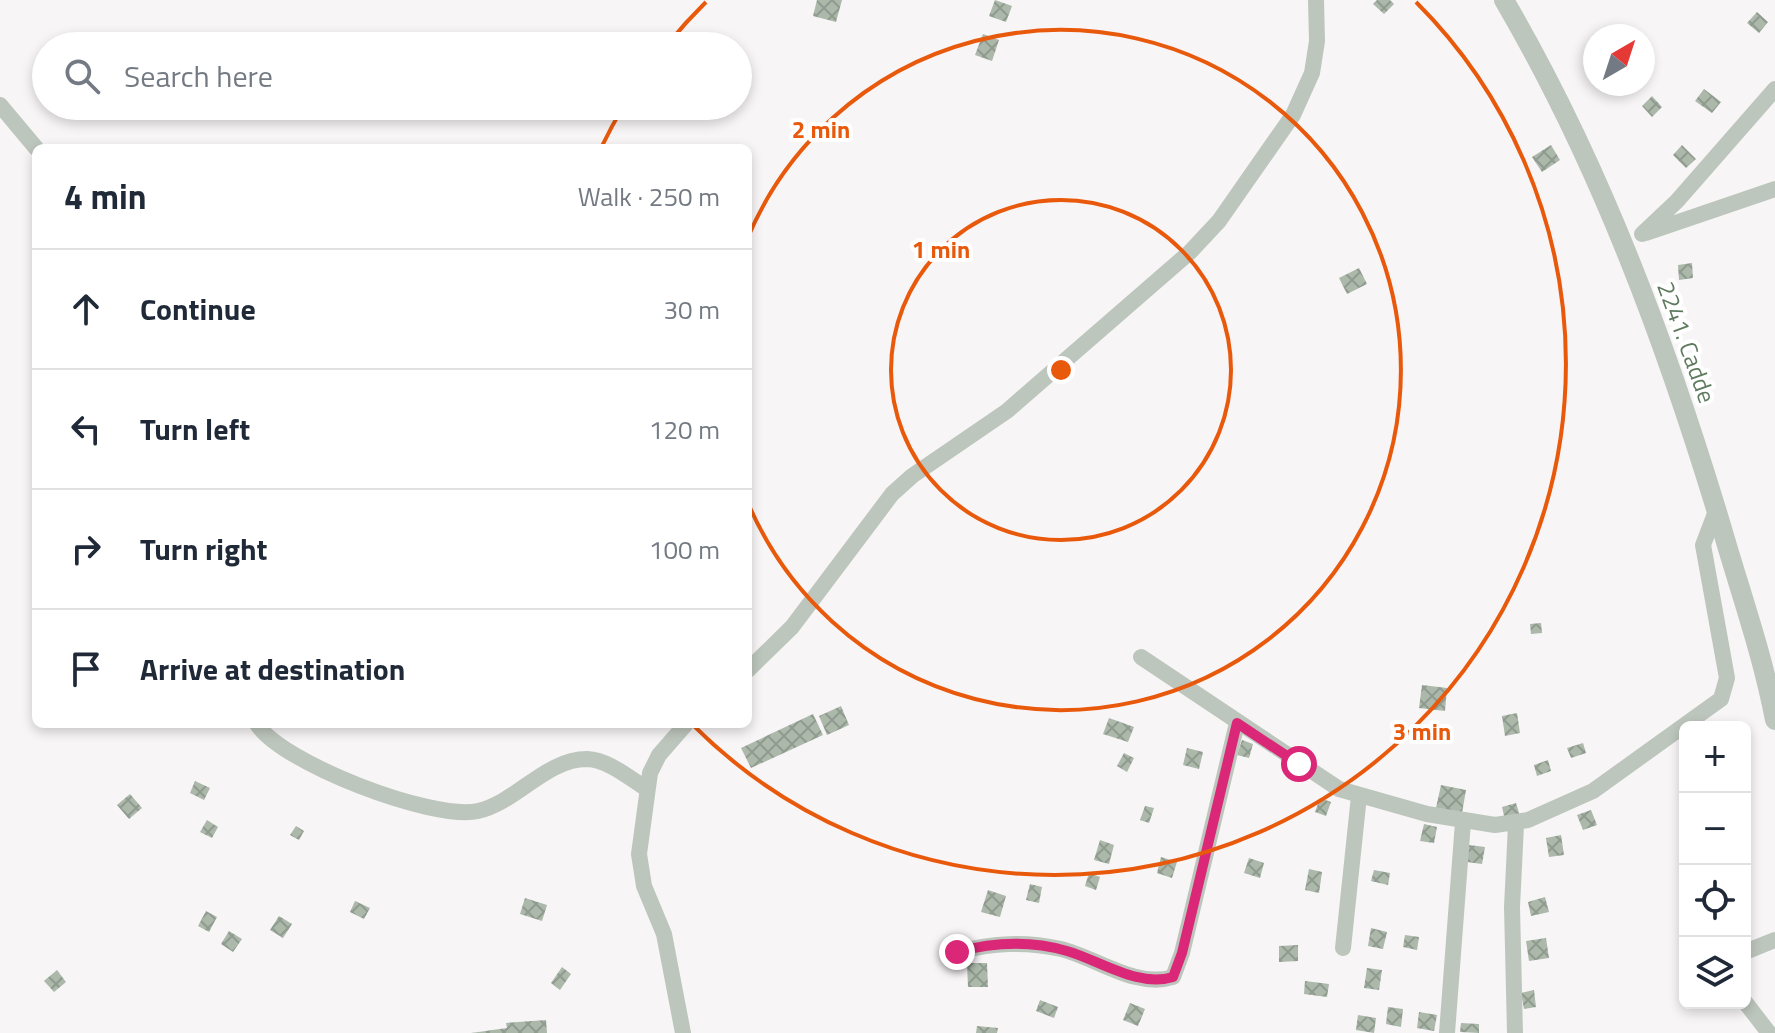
<!DOCTYPE html>
<meta charset="utf-8">
<style>
:root{--surface:#fff;--page:#f6f6f7;--text:#1f2937;--muted:#747a83;--line:#e0e1e3}
body{margin:0;font-family:"Titillium Web",sans-serif;background:var(--page);color:var(--text)}
.controls{position:absolute;right:24px;bottom:24px;display:grid;overflow:hidden;border-radius:12px;box-shadow:0 4px 12px #0003}
.controls button{width:72px;height:72px;display:grid;place-items:center;padding:0;border:0;border-bottom:2px solid var(--line);background:var(--surface);color:var(--text);font:40px sans-serif}
.compass{position:absolute;left:1583px;top:24px;width:72px;height:72px;border-radius:50%;background:var(--surface);box-shadow:0 4px 12px #0003;rotate:39deg}
.stop{position:absolute;width:24px;height:24px;margin:-18px;border:6px solid #db2777;border-radius:50%;background:#fff}
.stop.end{background:#db2777;border-color:#fff;box-shadow:0 2px 8px #0008}
.list{margin:0;padding:0;list-style:none}
h2{display:flex;justify-content:space-between;align-items:center;height:104px;margin:0;padding:0 32px;font-size:34px}
h2 small{font-size:26px;font-weight:400;color:var(--muted)}
.list li{display:grid;grid-template-columns:52px 1fr auto;gap:24px;align-items:center;box-sizing:border-box;height:120px;padding:0 32px;border-top:2px solid var(--line)}
.list b{display:block;font-size:30px;white-space:nowrap}
.list em{font-size:26px;font-style:normal;color:var(--muted)}
.icon{flex:none;width:44px;height:44px;fill:none;stroke:currentColor;stroke-width:2;stroke-linecap:round;stroke-linejoin:round}
.map{position:relative;flex:none;width:1775px;height:1033px;overflow:hidden}
.search{position:absolute;background:var(--surface);box-shadow:0 4px 12px #0003;left:32px;top:32px;width:720px;height:88px;display:flex;align-items:center;gap:20px;box-sizing:border-box;padding:0 28px;border-radius:44px;color:var(--muted);font-size:30px}
.panel{position:absolute;background:var(--surface);box-shadow:0 4px 12px #0003;left:32px;top:144px;width:720px;height:584px;border-radius:12px}
.map>svg:first-child{display:block}
.building{fill:url(#building-cross-hatch)}
.lines{fill:none;stroke-linecap:round;stroke-linejoin:round}
.minor{stroke:#bdc6bd;stroke-width:16}
.tertiary{stroke:#bdc6bd;stroke-width:20}
.route{stroke:#db2777;stroke-width:10}
.ring{fill:none;stroke:#e8590c;stroke-width:4}
.labels{text-anchor:middle;dominant-baseline:central;stroke-width:8;stroke-linejoin:round;paint-order:stroke}
.street-label{font-size:24px;fill:#5f7a5f;stroke:#fff}
.centre{fill:#e8590c;stroke:#fff;stroke-width:4}
.ring-label{font-size:24px;text-anchor:middle;font-weight:bold;fill:#e8590c;stroke:#fff;stroke-width:8;stroke-linejoin:round;paint-order:stroke}
</style>
<div class="map">
<svg width="1775" height="1033" viewBox="0 0 1775 1033">
<defs>
<pattern id="building-cross-hatch" width="8" height="8" patternUnits="userSpaceOnUse" patternTransform="scale(2)"><rect width="8" height="8" fill="#abb8aa"/><path d="M0 0l8 8M0 8l8-8" fill="none" stroke="#8e9b8e"/></pattern>
</defs>
<rect width="100%" height="100%" fill="#f8f5f7"/>
<path class="building" d="M817,0H842L836,22L813,16Z
M995,0L1012,6L1006,22L989,16Z
M1377,0H1390L1394,4L1384,14L1373,4Z
M1757,12L1768,22L1759,33L1747,23Z
M983,34L999,40L992,61L975,55Z
M1704,89L1721,102L1712,113L1695,101Z
M1652,96L1662,107L1652,117L1642,106Z
M1551,145L1560,160L1542,172L1532,157Z
M1682,145L1696,159L1686,168L1673,155Z
M1692,263L1693,278L1679,280L1678,265Z
M1359,268L1367,284L1347,294L1339,278Z
M1541,623L1542,633L1531,634L1530,624Z
M1422,685L1447,688L1445,711L1419,708Z
M841,706L849,725L827,735L819,716Z
M1517,713L1520,733L1505,736L1502,716Z
M813,714L823,735L751,768L741,748Z
M1109,718L1134,727L1128,742L1103,734Z
M1242,740L1253,744L1249,758L1237,755Z
M1583,743L1586,753L1571,758L1567,748Z
M1187,748L1203,752L1199,769L1183,765Z
M1124,753L1134,758L1127,772L1117,766Z
M1548,760L1551,771L1537,776L1534,765Z
M195,781L210,788L204,800L190,793Z
M1441,785L1466,790L1462,813L1436,808Z
M130,794L142,808L129,819L117,805Z
M1320,798L1331,802L1326,816L1315,812Z
M1516,803L1520,816L1505,820L1502,807Z
M1145,806L1154,808L1149,823L1140,820Z
M1591,810L1597,825L1583,830L1577,815Z
M207,820L218,827L212,838L200,832Z
M1424,824L1437,827L1434,843L1420,841Z
M296,826L304,831L299,840L290,835Z
M1561,835L1564,855L1549,857L1546,838Z
M1100,840L1114,845L1109,864L1094,860Z
M1469,845L1485,847L1482,864L1467,862Z
M1161,857L1177,862L1172,878L1157,873Z
M1249,858L1264,863L1260,878L1244,873Z
M1309,869L1322,872L1319,893L1305,890Z
M1374,870L1390,873L1388,885L1371,881Z
M1089,873L1100,877L1096,890L1085,886Z
M1030,884L1042,887L1039,903L1026,900Z
M988,890L1006,896L1000,917L981,912Z
M1545,897L1549,912L1531,916L1528,902Z
M525,898L547,905L542,921L520,914Z
M355,901L370,908L364,919L350,912Z
M206,911L217,917L209,932L198,926Z
M279,916L292,924L283,938L270,930Z
M1371,928L1387,932L1383,949L1368,946Z
M229,931L242,939L233,952L221,944Z
M1405,935L1419,937L1417,950L1403,947Z
M1546,938L1549,958L1529,961L1526,941Z
M1298,945V961L1279,962V946Z
M967,963H987L988,987H968Z
M562,967L571,974L560,990L551,983Z
M1367,968L1382,970L1379,990L1364,988Z
M57,970L66,982L54,992L44,981Z
M1305,981L1329,984L1327,997L1304,994Z
M1534,990L1536,1007L1524,1009L1521,993Z
M1040,1000L1058,1007L1054,1018L1036,1011Z
M1130,1003L1145,1009L1138,1026L1123,1020Z
M1388,1007L1403,1009L1401,1027L1386,1024Z
M1419,1012L1437,1015L1434,1031L1417,1028Z
M1358,1015L1376,1018L1374,1033L1356,1030Z
M546,1020L547,1033H471L507,1028L506,1023Z
M1461,1023L1479,1024V1033L1460,1032Z
M977,1026L998,1028L997,1033H976Z"/>
<g class="lines">
<path class="minor" d="M0,105L36,148
M1646,233L1775,189
M1642,234L1677,201L1775,89
M1141,657L1339,789L1427,814L1495,825L1528,820L1593,791L1721,699L1727,678L1703,545L1716,511
M748,670L792,627L892,494L912,476L1007,411L1190,252L1219,221L1293,115L1312,73L1317,41L1316,0
M257,724C281,763 433,821 478,811C517,802 546,759 587,759C609,760 629,778 647,789
M1343,948L1359,796
M957,952C993,943 1025,941 1061,949C1095,957 1136,989 1173,977L1182,953L1237,723
M1745,952L1775,940
M1745,1002L1769,1033
M683,1033L664,934L644,886L639,854L650,773L659,755L686,724
M1447,1033L1463,822
M1515,1033L1512,907L1516,825"/>
<path class="tertiary" d="M1504,0C1601,166 1668,348 1723,532C1741,594 1763,656 1775,720"/>
</g>
<g class="lines">
<path class="route" d="M957,952C994,942 1029,940 1067,951C1099,960 1138,988 1173,977L1182,953L1237,723L1299,764"/>
</g>
<g class="ring">
<circle cx="1061" cy="370" r="170"/>
<path d="M748 237A340 340 0 1 1 748 503"/>
<path d="M602 146A511 511 0 0 1 623 107M667 45A511 511 0 0 1 706 2M1416 2A511 511 0 1 1 693 725"/>
</g>
<g class="labels">
<g class="street-label">
<text transform="translate(1687 342) rotate(70)">2241. Cadde</text>
</g>
</g>
<circle cx="1061" cy="370" r="12" class="centre"/>
<g class="ring-label">
<text x="821" y="138">2 min</text>
<text x="941" y="258">1 min</text>
<text x="1422" y="740">3 min</text>
</g>
</svg>
<div class="controls">
<button>+</button>
<button>−</button>
<button><svg class="icon" aria-label="locate" viewBox="0 0 24 24"><circle cx="12" cy="12" r="6"/><path d="M12 2v4M12 18v4M2 12h4M18 12h4"/></svg></button>
<button><svg class="icon" aria-label="layers" viewBox="0 0 24 24"><path d="M12 4l9 5-9 5-9-5zM3 14l9 5 9-5"/></svg></button>
</div>
<svg class="compass" viewBox="-18 -18 36 36"><path d="M0-13l5 13h-10z" fill="#e53935"/><path d="M0 13l5-13h-10z" fill="#747a83"/></svg>
<div class="stop" style="left:1299px;top:764px"></div>
<div class="stop end" style="left:957px;top:952px"></div>
<div class="search"><svg class="icon" aria-label="search" viewBox="0 0 24 24"><circle cx="10" cy="10" r="6"/><path d="M15 15l6 6"/></svg>Search here</div>
<section class="panel">
<h2>4 min<small>Walk · 250 m</small></h2>
<ul class="list">
<li><svg class="icon" aria-label="ahead" viewBox="0 0 24 24"><path d="M12 20V5M6 11l6-6 6 6"/></svg><div><b>Continue</b></div><em>30 m</em></li>
<li><svg class="icon" aria-label="left" viewBox="0 0 24 24"><path d="M17 20v-9H6M10 6l-5 5 5 5"/></svg><div><b>Turn left</b></div><em>120 m</em></li>
<li><svg class="icon" aria-label="right" viewBox="0 0 24 24"><path d="M7 20v-9h11M14 6l5 5-5 5"/></svg><div><b>Turn right</b></div><em>100 m</em></li>
<li><svg class="icon" aria-label="arrive" viewBox="0 0 24 24"><path d="M6 21V4h12l-3 4 3 4H6"/></svg><div><b>Arrive at destination</b></div></li>
</ul>
</section>
</div>
